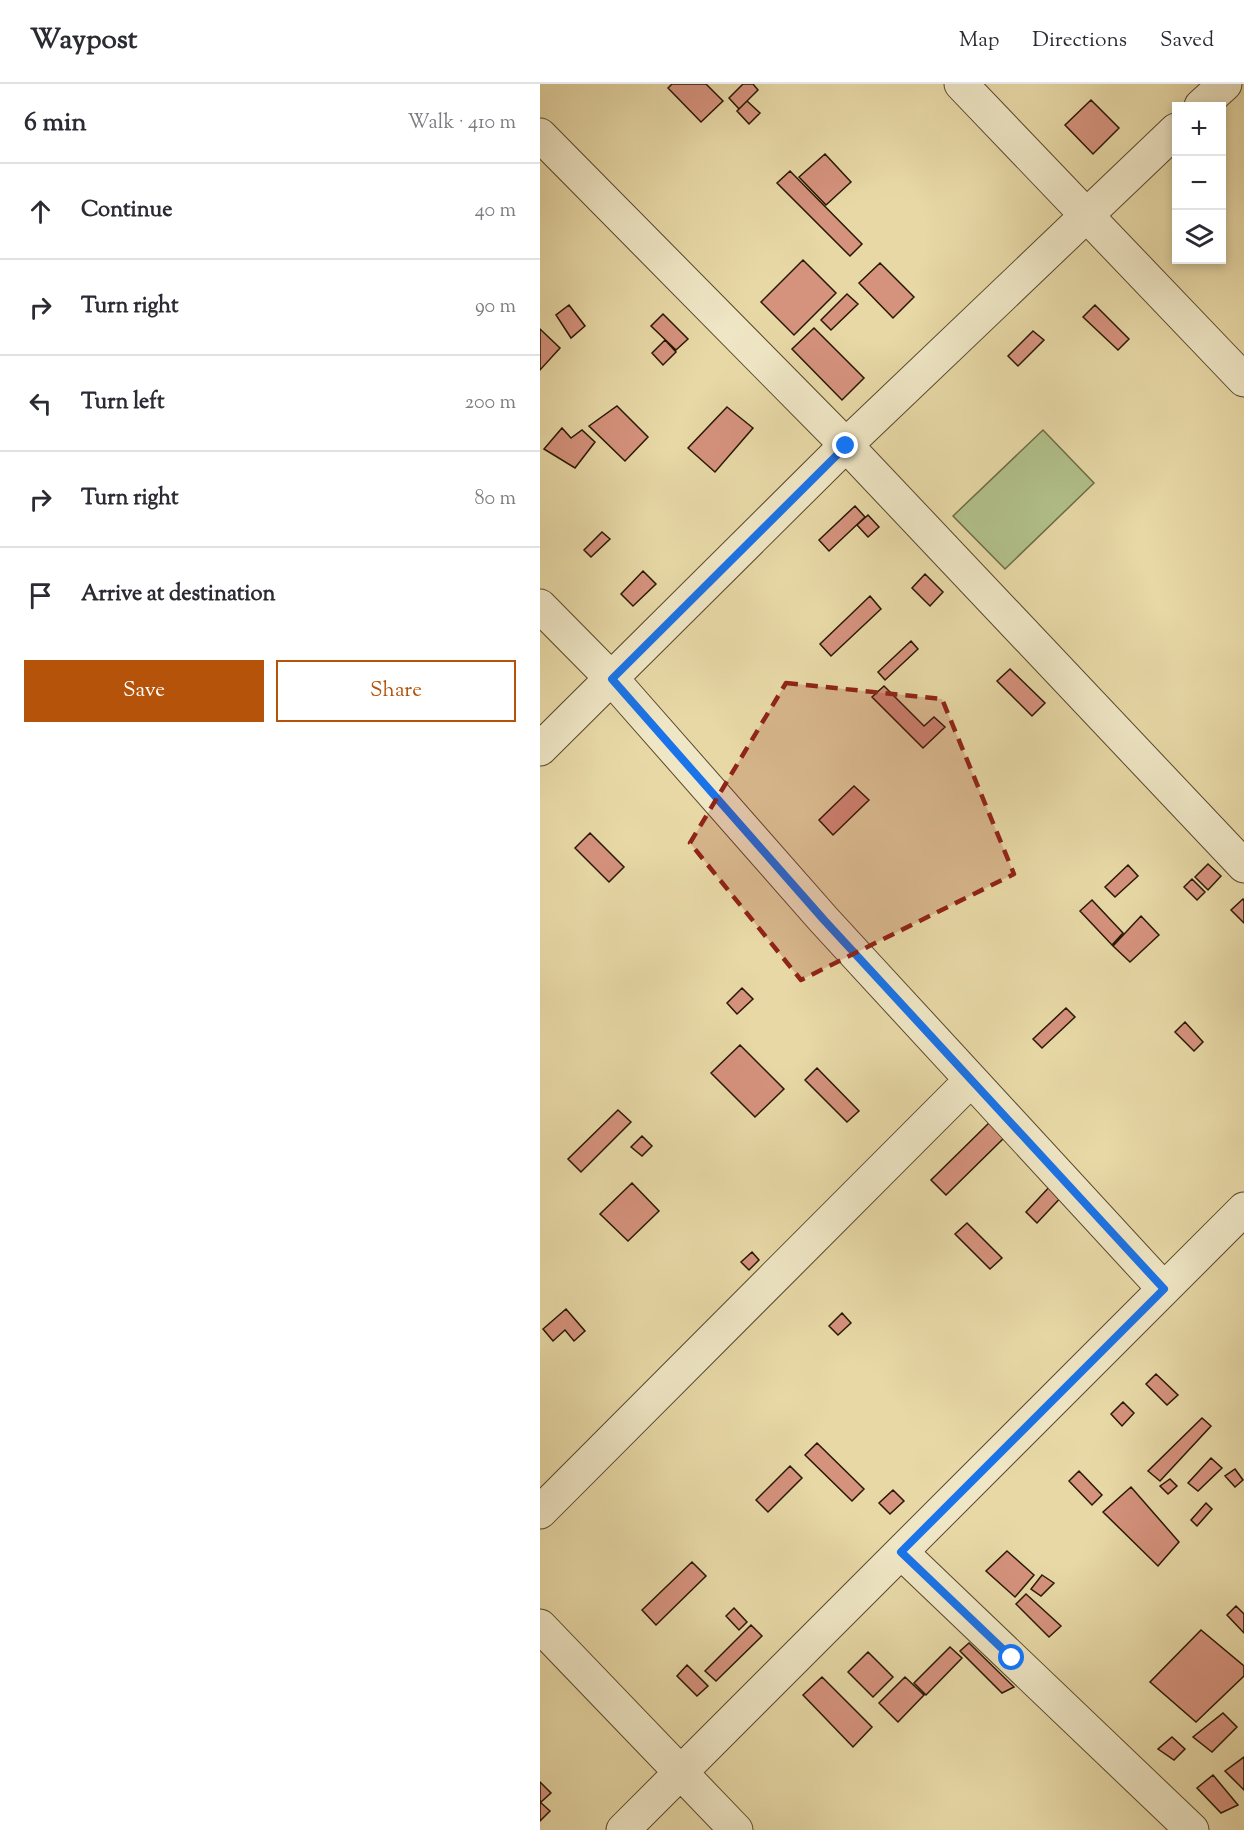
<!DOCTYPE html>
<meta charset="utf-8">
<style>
:root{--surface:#fff;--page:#f7f7f7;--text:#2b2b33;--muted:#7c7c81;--line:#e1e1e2;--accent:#b45309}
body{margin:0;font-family:"Sorts Mill Goudy",serif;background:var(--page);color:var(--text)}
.controls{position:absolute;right:18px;top:18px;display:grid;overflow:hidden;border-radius:0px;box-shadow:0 3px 9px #0003}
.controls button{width:54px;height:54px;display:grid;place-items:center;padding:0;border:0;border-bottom:2px solid var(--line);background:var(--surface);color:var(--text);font:30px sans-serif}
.stop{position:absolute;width:18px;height:18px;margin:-14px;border:4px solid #1a73e8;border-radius:50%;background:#fff}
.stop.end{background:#1a73e8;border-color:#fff;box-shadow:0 2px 6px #0008}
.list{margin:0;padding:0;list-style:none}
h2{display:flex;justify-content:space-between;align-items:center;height:78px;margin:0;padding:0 24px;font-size:26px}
h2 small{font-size:20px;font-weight:400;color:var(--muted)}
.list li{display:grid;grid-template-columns:39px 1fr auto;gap:18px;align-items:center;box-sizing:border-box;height:96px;padding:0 24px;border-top:2px solid var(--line)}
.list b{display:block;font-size:22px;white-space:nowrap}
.list em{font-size:20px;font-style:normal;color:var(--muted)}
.actions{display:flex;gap:12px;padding:18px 24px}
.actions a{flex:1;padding:14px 0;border:2px solid var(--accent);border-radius:0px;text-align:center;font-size:21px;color:var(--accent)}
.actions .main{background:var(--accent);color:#fff}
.icon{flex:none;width:33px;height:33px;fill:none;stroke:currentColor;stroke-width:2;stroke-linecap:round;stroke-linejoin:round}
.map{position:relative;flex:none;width:704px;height:1746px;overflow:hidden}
header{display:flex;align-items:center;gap:36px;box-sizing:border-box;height:84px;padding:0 30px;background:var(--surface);border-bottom:2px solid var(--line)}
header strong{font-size:28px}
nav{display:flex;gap:33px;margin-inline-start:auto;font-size:21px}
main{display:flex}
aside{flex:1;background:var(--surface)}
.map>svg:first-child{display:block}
.green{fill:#b1c08a;stroke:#6c6c46;stroke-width:1.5}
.building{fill:#d5927d;stroke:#281802;stroke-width:1.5}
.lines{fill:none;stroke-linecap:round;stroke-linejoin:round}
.street-casing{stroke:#58482b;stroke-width:35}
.street{stroke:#efe6c5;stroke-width:33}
.route{stroke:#1a73e8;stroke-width:8}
.marked{fill:#8f2418;fill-opacity:0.2;stroke:#8f2418;stroke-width:4.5;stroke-dasharray:12 8;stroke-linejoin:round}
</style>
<header>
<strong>Waypost</strong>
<nav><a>Map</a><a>Directions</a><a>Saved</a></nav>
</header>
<main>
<aside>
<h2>6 min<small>Walk · 410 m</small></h2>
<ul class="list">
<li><svg class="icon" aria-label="ahead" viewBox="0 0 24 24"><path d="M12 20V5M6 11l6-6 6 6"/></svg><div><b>Continue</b></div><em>40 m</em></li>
<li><svg class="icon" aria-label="right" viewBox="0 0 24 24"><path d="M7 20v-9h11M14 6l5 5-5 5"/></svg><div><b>Turn right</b></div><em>90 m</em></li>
<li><svg class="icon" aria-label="left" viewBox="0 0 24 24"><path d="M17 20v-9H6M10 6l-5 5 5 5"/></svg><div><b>Turn left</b></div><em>200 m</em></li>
<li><svg class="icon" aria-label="right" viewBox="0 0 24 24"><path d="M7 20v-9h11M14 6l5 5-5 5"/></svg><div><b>Turn right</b></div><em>80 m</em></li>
<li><svg class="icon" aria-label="arrive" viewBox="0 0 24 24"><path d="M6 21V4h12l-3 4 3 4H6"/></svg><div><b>Arrive at destination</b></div></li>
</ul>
<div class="actions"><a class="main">Save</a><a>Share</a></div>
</aside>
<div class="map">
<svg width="704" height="1746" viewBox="0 0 704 1746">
<rect width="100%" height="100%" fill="#e7d8a6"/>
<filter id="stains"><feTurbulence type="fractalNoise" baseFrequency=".00333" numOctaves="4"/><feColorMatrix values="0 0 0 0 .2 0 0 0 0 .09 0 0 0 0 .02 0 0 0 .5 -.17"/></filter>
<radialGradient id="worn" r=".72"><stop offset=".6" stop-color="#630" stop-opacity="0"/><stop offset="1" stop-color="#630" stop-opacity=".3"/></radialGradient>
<path class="green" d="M503,346L554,399L465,485L413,432Z"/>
<path class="building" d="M132,0H166L183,17L161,38L128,4Z
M203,0H213L218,6L199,25L189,14Z
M551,16L579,44L553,70L525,41Z
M207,17L220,29L209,40L197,27Z
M285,70L311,98L286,121L259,93Z
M250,87L322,160L310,172L237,99Z
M263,176L296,209L254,251L221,218Z
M340,179L374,213L353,234L319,199Z
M307,210L318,220L291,246L281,236Z
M29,221L45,242L31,254L16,231Z
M555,221L589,255L578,266L543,233Z
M123,230L148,255L136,266L111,242Z
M274,244L324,294L302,316L252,265Z
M0,245L20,264L0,286Z
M493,247L504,256L478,282L468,272Z
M125,256L136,268L123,281L112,269Z
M77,322L108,353L85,377L49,342Z
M187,323L213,344L175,388L148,364Z
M22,344L31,354L42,346L55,358L35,384L4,365Z
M315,422L325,433L289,467L279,456Z
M328,431L339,443L328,453L317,441Z
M62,448L70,455L51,473L44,466Z
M103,487L116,500L93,522L81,510Z
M385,490L403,508L390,522L372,504Z
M330,512L341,525L291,572L280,560Z
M371,557L378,565L345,596L338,588Z
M470,585L505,619L492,632L457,597Z
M344,602L384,642L394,633L405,643L383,664L332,613Z
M314,702L329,716L293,751L279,736Z
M50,749L84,783L69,798L35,764Z
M668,780L681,792L668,806L655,793Z
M588,781L598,792L575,813L565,803Z
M652,795L665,808L657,816L644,803Z
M703,815L704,817V839L691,826Z
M552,816L583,849L572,861L540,827Z
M601,832L619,851L590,878L573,862Z
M202,904L213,915L197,930L187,919Z
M526,924L535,933L502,964L493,955Z
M645,938L663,958L654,967L635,948Z
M200,961L244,1005L215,1033L171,989Z
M277,984L319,1027L307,1038L265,996Z
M78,1026L91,1038L41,1088L28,1075Z
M451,1037L466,1052L406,1111L391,1096Z
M102,1052L112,1062L102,1072L91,1063Z
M92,1099L119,1127L88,1157L60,1130Z
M513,1099L525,1109L497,1139L486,1128Z
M427,1139L462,1174L450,1185L415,1150Z
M212,1168L219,1176L209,1186L201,1178Z
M26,1225L45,1247L34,1257L25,1246L13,1257L3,1245Z
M302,1229L311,1239L298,1251L289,1242Z
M616,1290L638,1311L627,1321L606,1300Z
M583,1318L594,1329L582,1342L571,1330Z
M662,1334L671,1342L620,1397L608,1387Z
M277,1359L324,1405L312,1417L265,1371Z
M671,1374L682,1384L658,1407L648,1399Z
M250,1382L262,1394L228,1428L216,1416Z
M695,1385L703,1396L695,1403L685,1392Z
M539,1387L562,1411L552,1421L529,1397Z
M630,1395L637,1402L628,1410L620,1402Z
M591,1403L639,1458L618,1482L563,1428Z
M353,1406L364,1417L350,1430L339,1419Z
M666,1419L672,1425L657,1442L651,1436Z
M467,1467L494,1491L475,1513L446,1487Z
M152,1478L166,1492L116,1541L102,1526Z
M502,1491L514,1499L501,1512L491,1505Z
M486,1510L521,1542L509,1553L476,1520Z
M696,1522L704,1530V1549L687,1531Z
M194,1524L207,1538L199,1546L186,1532Z
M211,1541L222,1552L176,1597L165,1587Z
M661,1546L704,1582V1592L656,1638L610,1598Z
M429,1559L474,1603L462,1609L420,1567Z
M410,1563L422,1574L386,1611L374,1599Z
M328,1568L353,1593L333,1613L308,1588Z
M147,1581L168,1602L157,1612L137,1592Z
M282,1593L332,1643L313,1663L263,1611Z
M365,1593L384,1611L358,1638L339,1619Z
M683,1629L697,1643L672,1668L653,1653Z
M632,1653L645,1665L634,1676L618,1665Z
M704,1673V1706L685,1687Z
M673,1691L698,1721L681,1729L657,1704Z
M0,1698L11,1709L1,1718L0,1716Z
M0,1718L10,1727L0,1737Z"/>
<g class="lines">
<defs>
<path id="street" d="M421,0L704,296
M661,22L685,0
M0,51L306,361L704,782
M0,522L72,595L284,836L624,1205
M0,665L306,361L636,46
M0,1428L431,996
M361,1468L652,1746
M0,1542L196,1746
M83,1746L704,1125"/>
</defs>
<use href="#street" class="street-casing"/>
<use href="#street" class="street"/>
</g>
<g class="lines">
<path class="route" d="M306,362L72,595L284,836L624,1205L361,1468L472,1574"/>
</g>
<path class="marked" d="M246,599L402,615L474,790L261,896L150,759Z"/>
<rect width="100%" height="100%" filter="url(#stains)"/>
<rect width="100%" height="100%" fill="url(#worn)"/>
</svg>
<div class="controls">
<button>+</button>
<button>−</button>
<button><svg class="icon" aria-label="layers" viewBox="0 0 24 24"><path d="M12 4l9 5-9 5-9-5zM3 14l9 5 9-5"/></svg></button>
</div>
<div class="stop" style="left:472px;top:1574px"></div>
<div class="stop end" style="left:306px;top:362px"></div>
</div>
</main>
